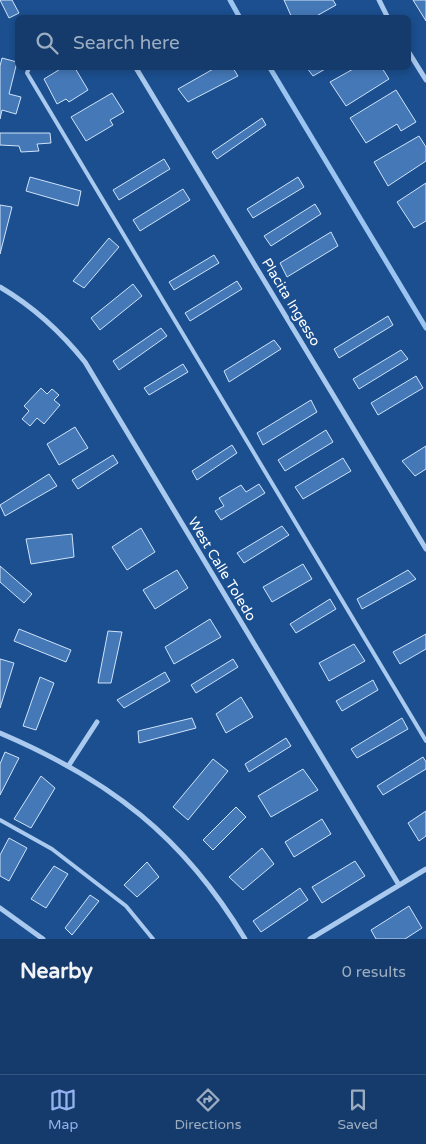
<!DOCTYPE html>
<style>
:root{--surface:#143b6b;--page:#214673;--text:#f1f3f6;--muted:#9dadc1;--line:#33557e;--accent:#95b2f1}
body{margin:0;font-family:"Varela Round",sans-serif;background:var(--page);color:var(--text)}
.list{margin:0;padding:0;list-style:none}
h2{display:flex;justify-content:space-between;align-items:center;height:65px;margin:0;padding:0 20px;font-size:21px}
h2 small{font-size:16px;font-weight:400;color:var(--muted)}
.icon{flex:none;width:28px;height:28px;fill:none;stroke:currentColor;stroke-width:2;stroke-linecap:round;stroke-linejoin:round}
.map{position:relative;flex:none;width:426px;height:939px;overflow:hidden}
.search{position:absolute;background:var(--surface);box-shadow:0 2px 8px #0003;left:15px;right:15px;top:15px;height:55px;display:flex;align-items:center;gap:12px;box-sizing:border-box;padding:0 18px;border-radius:8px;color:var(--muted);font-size:19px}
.sheet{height:135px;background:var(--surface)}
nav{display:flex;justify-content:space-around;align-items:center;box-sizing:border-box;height:70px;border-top:1px solid var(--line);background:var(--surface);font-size:14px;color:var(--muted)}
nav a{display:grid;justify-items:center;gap:2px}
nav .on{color:var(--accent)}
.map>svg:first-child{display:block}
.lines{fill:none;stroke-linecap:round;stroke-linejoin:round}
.stream{stroke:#9cc4f0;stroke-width:5}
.building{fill:#4478b7;stroke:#cfe3fa}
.lane{stroke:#a9c9ee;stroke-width:4}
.street{stroke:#a9c9ee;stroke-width:5}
.labels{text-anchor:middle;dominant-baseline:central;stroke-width:4.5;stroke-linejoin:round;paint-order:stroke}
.street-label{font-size:14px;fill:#fff;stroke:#1b4f8f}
</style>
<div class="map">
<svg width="426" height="939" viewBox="0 0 426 939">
<rect width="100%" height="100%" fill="#1b4f8f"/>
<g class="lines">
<path class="stream" d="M230,0L240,18
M270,68L426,328"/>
</g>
<path class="building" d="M0,0H12L19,13L9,18Z
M284,0H333L336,5L313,18H292Z
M413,0H426V21Z
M2,58L17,62L9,94L21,97L16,114L2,110L0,119V66Z
M62,68H75L88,90L69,102L66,99L57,104L44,79Z
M215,68H233L238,76L188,102L178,89Z
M307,68H327L313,76Z
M355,68H382L389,79L346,106L330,82Z
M396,90L416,122L401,131L397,124L366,143L350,118Z
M112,93L124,112L110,120L113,125L86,141L71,117Z
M262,118L266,125L217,159L212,152Z
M0,133H50L51,143L37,144L39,151L21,152L19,146L0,145Z
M419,136L426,147V161L388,186L374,162Z
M164,159L170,169L119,200L113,190Z
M30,177L81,191L78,206L26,191Z
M298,177L304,187L253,218L247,209Z
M426,183V221L414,228L397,202Z
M183,189L190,200L140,231L133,220Z
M315,204L321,214L271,246L264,236Z
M0,205L12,207L0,254Z
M331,232L338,246L287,277L280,263Z
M109,238L119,247L84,288L73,281Z
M214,255L219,263L174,290L169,282Z
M237,281L242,289L190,321L185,313Z
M133,284L142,296L100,330L91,318Z
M388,316L393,325L339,358L334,349Z
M161,328L167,336L119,370L113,361Z
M274,340L281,349L229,382L224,371Z
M401,350L408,359L359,389L353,379Z
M183,364L188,372L149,395L144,388Z
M416,376L423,388L378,415L371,403Z
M41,388L47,394L52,389L59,395L54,400L60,405L44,424L37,418L30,426L22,419L29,411L24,406Z
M311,400L317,412L263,445L257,433Z
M75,427L88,448L59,465L47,444Z
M326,430L333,442L285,471L278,460Z
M232,445L237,453L197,480L192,471Z
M426,446V469L415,476L402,461Z
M113,455L118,463L78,489L72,480Z
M343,458L351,471L303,499L295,487Z
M49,474L57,486L5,516L0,505Z
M259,484L265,493L221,520L215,511L224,506L219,498L241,485L246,492Z
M282,526L289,535L244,563L237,553Z
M141,528L155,552L127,570L112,547Z
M72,534L74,557L31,564L26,539Z
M303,564L312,579L272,602L263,587Z
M0,566L32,594L24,603L0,582Z
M177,570L188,588L155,609L143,590Z
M408,570L416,579L362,609L357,599Z
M330,599L336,609L296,633L290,624Z
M210,619L221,637L174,664L165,647Z
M19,629L71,650L66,662L14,641Z
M108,631L122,632L111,683H98Z
M426,634V649L400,664L393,652Z
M354,644L365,661L329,681L319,663Z
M0,659L14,663L0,708Z
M233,659L238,667L196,693L191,685Z
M165,672L170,681L124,708L117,700Z
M40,677L54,683L36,730L23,726Z
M373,680L378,690L342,711L336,701Z
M241,697L253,717L226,733L216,714Z
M192,718L196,728L139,743L138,731Z
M402,718L408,729L357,758L351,749Z
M286,738L291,746L249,772L245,764Z
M5,752L19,758L0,795V764Z
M423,757L426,762V769L383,795L377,786Z
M213,759L228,771L188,820L173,807Z
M303,769L318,790L271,817L258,796Z
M41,776L55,788L31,828L14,819Z
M236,807L246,817L213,850L203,840Z
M426,811V836L419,841L408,823Z
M322,819L331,834L294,857L285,842Z
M9,838L27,848L9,881L0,876V855Z
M262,848L274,864L243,890L229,877Z
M355,861L365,876L322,903L312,887Z
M147,862L159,877L137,897L124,885Z
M54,866L68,874L46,908L31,899Z
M300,888L308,900L261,932L253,921Z
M90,895L99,901L72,935L65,928Z
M409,906L422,928L405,939H376L371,930Z"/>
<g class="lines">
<path class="lane" d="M29,68L27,73L426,741
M0,820L52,849L126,906L153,939"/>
<path class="street" d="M379,0L388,18
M408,51L426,80
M136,68L426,549
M0,287C34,307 61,332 85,362L399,885
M0,733C110,780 183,836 245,939
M69,765L97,722
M0,908L43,939
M310,939L426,869"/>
</g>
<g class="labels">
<g class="street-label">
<text transform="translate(291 302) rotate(59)">Placita Ingesso</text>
<text transform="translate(222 569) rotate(59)">West Calle Toledo</text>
</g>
</g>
</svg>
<div class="search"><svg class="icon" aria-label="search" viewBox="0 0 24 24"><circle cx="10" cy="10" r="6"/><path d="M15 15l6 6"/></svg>Search here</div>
</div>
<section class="sheet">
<h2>Nearby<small>0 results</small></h2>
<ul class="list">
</ul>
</section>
<nav>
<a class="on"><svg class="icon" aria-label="map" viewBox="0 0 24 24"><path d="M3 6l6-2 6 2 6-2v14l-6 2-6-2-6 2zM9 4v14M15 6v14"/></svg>Map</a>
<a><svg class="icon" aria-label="directions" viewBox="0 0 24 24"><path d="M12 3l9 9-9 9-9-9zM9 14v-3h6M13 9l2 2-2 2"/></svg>Directions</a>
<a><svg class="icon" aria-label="saved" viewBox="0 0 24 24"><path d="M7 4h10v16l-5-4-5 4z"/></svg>Saved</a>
</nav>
